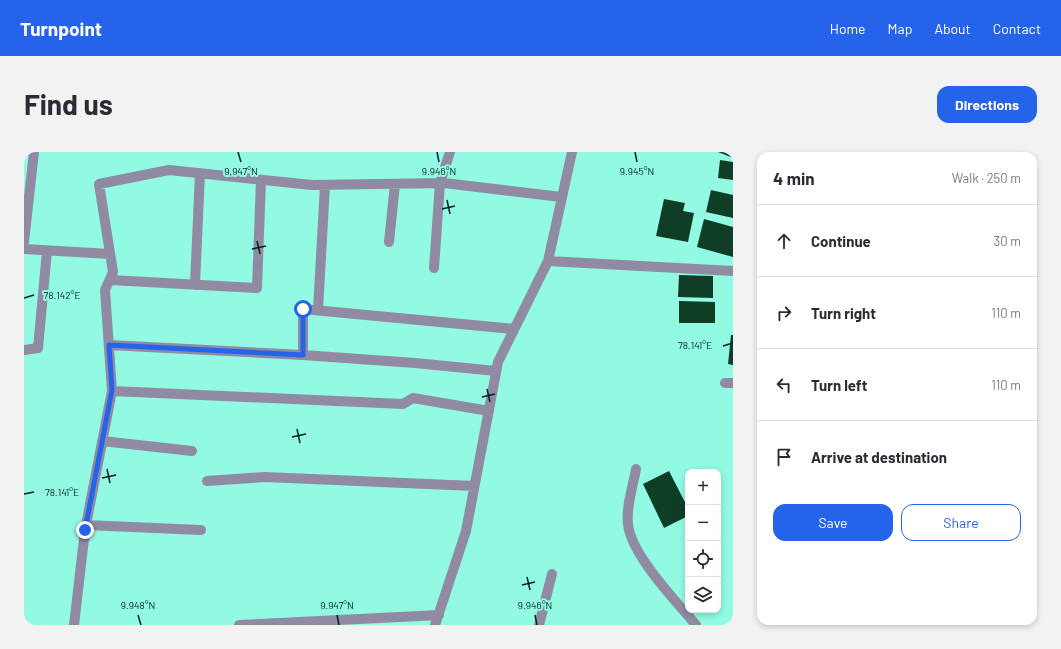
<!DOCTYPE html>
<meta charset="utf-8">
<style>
:root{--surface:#fff;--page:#f2f2f3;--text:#2b2b33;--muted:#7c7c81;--line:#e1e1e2;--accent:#2563eb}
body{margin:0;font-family:Barlow,sans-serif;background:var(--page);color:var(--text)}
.controls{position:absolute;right:12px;bottom:12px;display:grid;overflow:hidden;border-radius:8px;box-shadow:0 2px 6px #0003}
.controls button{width:36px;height:36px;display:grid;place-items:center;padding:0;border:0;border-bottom:1px solid var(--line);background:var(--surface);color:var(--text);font:20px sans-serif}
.stop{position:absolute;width:12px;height:12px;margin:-9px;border:3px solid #2563eb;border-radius:50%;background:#fff}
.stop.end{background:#2563eb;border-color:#fff;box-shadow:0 1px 4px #0008}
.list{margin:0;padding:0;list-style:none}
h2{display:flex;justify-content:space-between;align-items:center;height:52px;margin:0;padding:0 16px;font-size:17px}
h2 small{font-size:13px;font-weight:400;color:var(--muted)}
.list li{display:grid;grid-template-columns:26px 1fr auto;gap:12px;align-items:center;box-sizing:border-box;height:72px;padding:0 16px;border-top:1px solid var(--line)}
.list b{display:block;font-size:15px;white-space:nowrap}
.list em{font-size:13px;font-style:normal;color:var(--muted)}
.actions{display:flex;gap:8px;padding:12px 16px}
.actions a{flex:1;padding:9px 0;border:1px solid var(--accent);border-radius:12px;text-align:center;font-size:14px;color:var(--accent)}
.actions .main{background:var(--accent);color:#fff}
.icon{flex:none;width:22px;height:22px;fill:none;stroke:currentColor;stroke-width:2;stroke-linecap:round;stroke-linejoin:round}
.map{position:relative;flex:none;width:709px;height:473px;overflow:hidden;border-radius:12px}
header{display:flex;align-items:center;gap:24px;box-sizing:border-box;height:56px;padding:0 20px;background:var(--accent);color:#fff}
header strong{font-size:19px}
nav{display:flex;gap:22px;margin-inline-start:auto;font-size:14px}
.intro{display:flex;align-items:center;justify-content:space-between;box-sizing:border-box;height:96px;padding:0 24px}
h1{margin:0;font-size:28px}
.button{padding:10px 18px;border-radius:12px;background:var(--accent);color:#fff;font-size:14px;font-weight:700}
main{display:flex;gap:24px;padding:0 24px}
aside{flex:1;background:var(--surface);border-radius:12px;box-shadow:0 2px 6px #0003}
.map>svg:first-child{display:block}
.building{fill:#0f3e27}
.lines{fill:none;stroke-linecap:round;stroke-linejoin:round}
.street{stroke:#908aa2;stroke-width:10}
.route{stroke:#2563eb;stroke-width:5}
.ticks{fill:none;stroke:#00201a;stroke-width:1.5}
.ticks-label{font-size:10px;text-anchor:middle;fill:#00201a;stroke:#92f9e3;stroke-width:4;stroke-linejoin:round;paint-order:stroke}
</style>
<header>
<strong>Turnpoint</strong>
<nav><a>Home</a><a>Map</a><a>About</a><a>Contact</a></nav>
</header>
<div class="intro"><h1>Find us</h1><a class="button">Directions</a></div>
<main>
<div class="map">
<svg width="709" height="473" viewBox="0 0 709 473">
<rect width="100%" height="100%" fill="#92f9e3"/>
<path class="building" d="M694,0H709V6Z
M696,8L709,10V28L694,26Z
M687,38L709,43V66L682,60Z
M640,47L661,51L659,59L670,61L664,90L632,84Z
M680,67L709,75V105L673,95Z
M655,123L689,124V146L654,145Z
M655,149L691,150V171H655Z
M707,183H709V213L704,212Z
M645,319L664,356V364L640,376L619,332Z"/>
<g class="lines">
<path class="street" d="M0,90L10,0
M365,90L371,32
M0,97L86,102
M524,109L709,119
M410,116L416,31L426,0
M86,128L233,136L237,28
M171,133L176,21
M294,158L301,33
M85,193L279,203V157L490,177
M0,198L14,196L23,99
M279,203L391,211L472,219
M701,231H709
M88,239L379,252L389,246L465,259
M78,289L168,299
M612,317C609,334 602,354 604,372C607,403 652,449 672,473
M183,329L241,325L450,334
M62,373L177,378
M50,473L61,378L88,239L81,138L89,120L75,32L145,18L288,33L420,31L537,45
M215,473L415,463
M411,473L442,379L474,210L524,109L548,0
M515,473L528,422"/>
</g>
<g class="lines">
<path class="route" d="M61,378L88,238L85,193L279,203V157"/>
</g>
<path class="ticks" d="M214,0L217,10M413,0L415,10M611,0L613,10M423,48L426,62M418,57L431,54M233,89L236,102M228,97L242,94M0,146L10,143M699,194L709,191M463,237L466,250M458,245L471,242M273,277L276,291M268,285L282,282M83,317L86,331M78,326L92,323M0,342L10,340M503,425L506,438M498,433L511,430M114,463L117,473M313,463L315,473M511,463L513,473"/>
<g class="ticks-label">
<text x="217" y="23">9.947°N</text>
<text x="415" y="23">9.946°N</text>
<text x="613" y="23">9.945°N</text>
<text x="38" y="147">78.142°E</text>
<text x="671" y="197">78.141°E</text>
<text x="38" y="344">78.141°E</text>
<text x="114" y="457">9.948°N</text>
<text x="313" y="457">9.947°N</text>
<text x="511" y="457">9.946°N</text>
</g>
</svg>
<div class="controls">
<button>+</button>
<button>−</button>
<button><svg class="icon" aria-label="locate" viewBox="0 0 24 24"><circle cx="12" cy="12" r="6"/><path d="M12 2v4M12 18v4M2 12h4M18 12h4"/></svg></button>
<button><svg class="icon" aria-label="layers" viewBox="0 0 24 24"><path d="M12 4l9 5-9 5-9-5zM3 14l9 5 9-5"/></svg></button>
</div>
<div class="stop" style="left:279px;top:157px"></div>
<div class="stop end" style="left:61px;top:378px"></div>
</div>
<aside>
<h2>4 min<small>Walk · 250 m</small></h2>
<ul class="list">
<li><svg class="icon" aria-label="ahead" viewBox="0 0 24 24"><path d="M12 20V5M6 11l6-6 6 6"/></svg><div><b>Continue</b></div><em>30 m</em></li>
<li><svg class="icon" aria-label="right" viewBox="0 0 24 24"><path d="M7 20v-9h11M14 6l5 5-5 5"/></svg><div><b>Turn right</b></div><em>110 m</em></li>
<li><svg class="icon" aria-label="left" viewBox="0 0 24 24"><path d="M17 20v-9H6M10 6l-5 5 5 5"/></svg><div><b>Turn left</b></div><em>110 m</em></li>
<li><svg class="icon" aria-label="arrive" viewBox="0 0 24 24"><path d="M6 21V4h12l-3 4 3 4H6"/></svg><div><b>Arrive at destination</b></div></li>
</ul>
<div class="actions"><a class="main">Save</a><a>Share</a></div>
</aside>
</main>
